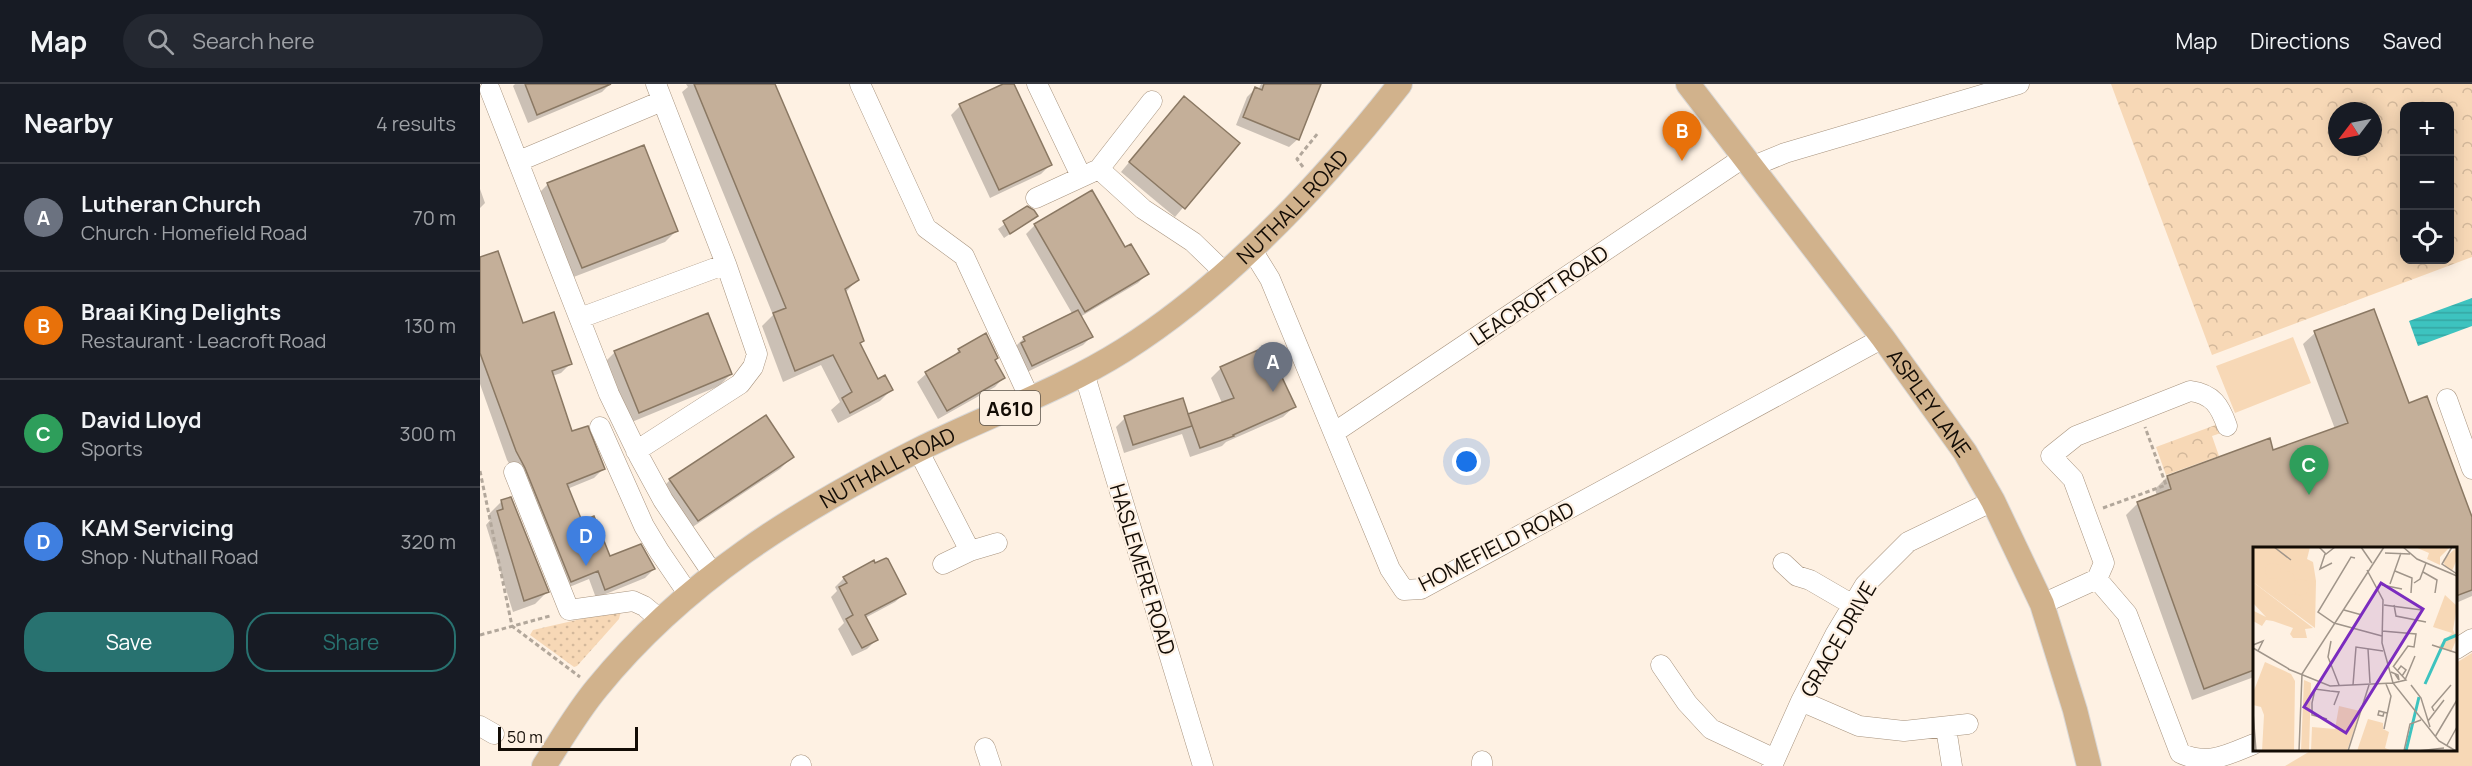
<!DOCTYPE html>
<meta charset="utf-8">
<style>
:root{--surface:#171b24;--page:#242831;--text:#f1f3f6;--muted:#9ea1a6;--line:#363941;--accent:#287270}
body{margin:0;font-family:Manrope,sans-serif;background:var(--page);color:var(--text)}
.controls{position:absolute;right:18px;top:18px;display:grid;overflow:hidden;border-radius:12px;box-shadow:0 3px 15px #0003}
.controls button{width:54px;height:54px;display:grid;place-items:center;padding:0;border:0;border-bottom:2px solid var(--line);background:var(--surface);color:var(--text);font:30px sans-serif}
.compass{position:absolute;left:1848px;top:18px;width:54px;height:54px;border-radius:50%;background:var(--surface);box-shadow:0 3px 15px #0003;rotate:238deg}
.scale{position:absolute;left:18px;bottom:15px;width:140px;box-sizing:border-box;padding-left:6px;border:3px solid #130c05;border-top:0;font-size:16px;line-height:21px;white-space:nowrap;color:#130c05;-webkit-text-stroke:4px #fef1e3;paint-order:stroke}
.you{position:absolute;left:987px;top:378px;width:21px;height:21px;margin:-15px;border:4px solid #fff;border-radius:50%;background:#1a73e8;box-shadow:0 0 0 9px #1a73e833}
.badge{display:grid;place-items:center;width:39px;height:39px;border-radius:50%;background:var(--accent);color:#fff;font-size:20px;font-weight:700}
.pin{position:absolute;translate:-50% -50px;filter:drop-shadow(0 2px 3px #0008)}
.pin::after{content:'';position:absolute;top:32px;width:21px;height:18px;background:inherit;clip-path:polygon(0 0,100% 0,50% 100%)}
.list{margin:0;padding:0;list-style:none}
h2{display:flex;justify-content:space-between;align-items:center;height:78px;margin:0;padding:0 24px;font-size:26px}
h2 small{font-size:20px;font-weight:400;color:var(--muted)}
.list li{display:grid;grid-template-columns:39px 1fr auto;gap:18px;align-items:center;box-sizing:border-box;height:108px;padding:0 24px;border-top:2px solid var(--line)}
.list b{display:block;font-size:22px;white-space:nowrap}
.list p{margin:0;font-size:20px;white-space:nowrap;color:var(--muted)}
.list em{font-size:20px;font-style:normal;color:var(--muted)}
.actions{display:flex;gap:12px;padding:18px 24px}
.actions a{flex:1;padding:14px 0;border:2px solid var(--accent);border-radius:24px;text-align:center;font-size:21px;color:var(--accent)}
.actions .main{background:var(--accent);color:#fff}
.icon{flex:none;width:33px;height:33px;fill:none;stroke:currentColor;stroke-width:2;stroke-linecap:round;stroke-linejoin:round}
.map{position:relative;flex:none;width:1992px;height:682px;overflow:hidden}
header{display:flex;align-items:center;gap:36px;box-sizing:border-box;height:84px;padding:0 30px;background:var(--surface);border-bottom:2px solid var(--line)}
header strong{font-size:28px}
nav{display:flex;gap:33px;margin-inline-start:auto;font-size:21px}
.search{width:420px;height:54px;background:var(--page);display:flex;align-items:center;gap:15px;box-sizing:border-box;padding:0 21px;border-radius:33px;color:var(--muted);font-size:22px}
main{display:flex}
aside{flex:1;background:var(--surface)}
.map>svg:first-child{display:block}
.grass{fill:url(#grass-dots)}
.park{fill:url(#park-crowns);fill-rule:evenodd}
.garden{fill:#f7d8b6}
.water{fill:url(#water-rules)}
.shadow{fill:#0003}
.building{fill:#c4af99;stroke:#8a7863;stroke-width:1.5}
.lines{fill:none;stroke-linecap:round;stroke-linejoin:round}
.minor-casing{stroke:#a7937e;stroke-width:21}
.major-casing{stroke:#d9d8d7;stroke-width:26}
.path{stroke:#b2a79b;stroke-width:3;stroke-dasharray:4.5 3;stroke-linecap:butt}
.minor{stroke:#fff;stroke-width:20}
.major{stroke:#d1b28c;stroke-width:24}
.labels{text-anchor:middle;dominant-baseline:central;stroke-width:4.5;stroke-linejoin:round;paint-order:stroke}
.shield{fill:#fef1e3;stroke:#5a5148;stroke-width:1.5}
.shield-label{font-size:20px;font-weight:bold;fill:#130c05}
.street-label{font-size:21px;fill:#130c05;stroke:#fef1e3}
.inset-river{fill:none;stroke:#3dc3bf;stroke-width:3}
.inset-road{fill:none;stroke:#a0958a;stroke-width:1.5}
.view{fill:#7b2cbf;fill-opacity:0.15;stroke:#7b2cbf;stroke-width:3}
.inset-edge{fill:none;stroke:#130c05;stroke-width:3}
</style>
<header>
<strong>Map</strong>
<div class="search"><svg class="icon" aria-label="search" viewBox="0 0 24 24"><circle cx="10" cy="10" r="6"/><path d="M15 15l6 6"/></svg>Search here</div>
<nav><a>Map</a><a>Directions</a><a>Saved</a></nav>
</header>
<main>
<aside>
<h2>Nearby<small>4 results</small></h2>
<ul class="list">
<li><span class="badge" style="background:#6b7280">A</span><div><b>Lutheran Church</b><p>Church · Homefield Road</p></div><em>70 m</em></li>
<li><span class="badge" style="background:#e8710a">B</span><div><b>Braai King Delights</b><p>Restaurant · Leacroft Road</p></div><em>130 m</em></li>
<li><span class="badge" style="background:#2e9e5b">C</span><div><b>David Lloyd</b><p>Sports</p></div><em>300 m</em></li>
<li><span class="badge" style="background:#3f7fe0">D</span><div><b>KAM Servicing</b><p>Shop · Nuthall Road</p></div><em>320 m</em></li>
</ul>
<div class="actions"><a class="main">Save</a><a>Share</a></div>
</aside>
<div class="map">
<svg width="1992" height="682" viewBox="0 0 1992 682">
<defs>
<pattern id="grass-dots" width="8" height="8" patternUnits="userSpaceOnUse" patternTransform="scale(1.5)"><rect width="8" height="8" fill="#f7d8b6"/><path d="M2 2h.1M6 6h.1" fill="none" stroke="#d3b89b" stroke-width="1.8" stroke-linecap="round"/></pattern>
<pattern id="park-crowns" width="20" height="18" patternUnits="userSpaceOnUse" patternTransform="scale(1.5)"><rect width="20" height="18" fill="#f7d8b6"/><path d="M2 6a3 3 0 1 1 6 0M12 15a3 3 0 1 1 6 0" fill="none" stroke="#d3b89b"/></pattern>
<pattern id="water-rules" width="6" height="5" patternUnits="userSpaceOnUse" patternTransform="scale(1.5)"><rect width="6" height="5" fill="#3dc3bf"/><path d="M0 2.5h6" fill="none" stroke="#35a6a3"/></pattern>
</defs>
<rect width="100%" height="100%" fill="#fef1e3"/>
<path class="grass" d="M136,527H141L139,535L97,582L94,583L50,551L53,546Z"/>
<path class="park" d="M1631,0H1992V173L1732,271ZM1970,22V176H1924V22ZM1857,27H1893V63H1857Z
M1741,339L1744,348L1732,352L1739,372L1686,391L1676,363Z"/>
<path class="garden" d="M1813,253L1831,299L1755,329L1736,282Z
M1992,569V682H1805L1832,666H1976V579Z"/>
<path class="water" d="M1992,214V242L1938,262L1929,237Z"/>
<path class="shadow" d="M35,0H130L122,8L48,39L33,2Z
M206,0H293L377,196L366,208L383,257L379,260L398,297L411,306L400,317L358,339L351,326L360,318L341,281L303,298L282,242L293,231L202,8L208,3Z
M527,0H533L570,81L561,90L510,114L471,31L480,22Z
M781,0H838L818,55L809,63L756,41L767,13L775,5L778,6Z
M695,23L758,59L695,133L641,88Z
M68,100L196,147L185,158L91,194L57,111Z
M0,105L5,119L0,124Z
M547,124L556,132L524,154L518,145Z
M555,141L645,165L667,190L658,199L600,233L612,252L603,261L543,290L535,263L544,254L593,231L546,150Z
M0,175L42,241L90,280L81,289L72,292L92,349L123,385L114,394L87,405L101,439L129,474L174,485L165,494L116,514L109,495L82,506L37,393L27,376L0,300Z
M1835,249L1928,321L1992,437V512L1976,519V464H1774V593L1712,616L1646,431L1658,419L1677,412L1675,405L1687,393L1789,356L1792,368L1855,345L1823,260Z
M479,266L513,277L523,294L515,303L458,335L437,298L446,290L471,275Z
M135,268L251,290L239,302L147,340L123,280Z
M741,284L789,293L814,323L803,333L746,358L742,362L710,373L702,350L644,369L636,343L645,334L708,332L742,319L731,294Z
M312,373L300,385L205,448L178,408L190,396Z
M21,418L67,508L55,520L33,528L6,441L11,435L9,430Z
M364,494L425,509L415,518L385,534L396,556L387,565L372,572L358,545L364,539L351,513L357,507L355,503Z"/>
<path class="building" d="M45,0H131L57,31Z
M214,0H295L379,196L365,205L384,257L380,259L398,295L405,291L413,306L370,329L362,314L372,308L353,271L315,287L293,229L306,224Z
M523,0H534L572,81L519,106L479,20Z
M784,0H841L819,56L763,33L775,3L782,6Z
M704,12L760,59L705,125L649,78Z
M164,61L198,147L102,184L67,99Z
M612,106L645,163L651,160L669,190L605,228L554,140Z
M547,122L554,126L558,132L530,150L523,137Z
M18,167L43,239L74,228L92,280L72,287L92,347L108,342L125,385L87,400L102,437L114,432L130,472L161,460L175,485L125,506L118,487L91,498L45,384L36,367L0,269V173Z
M1894,225L1929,319L1947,312L1992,433V506L1976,512V465H1774V586L1724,605L1657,418L1691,405L1687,392L1790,354L1793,366L1868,339L1834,247Z
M598,226L613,253L552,282L541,259L545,257L543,253Z
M228,229L252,290L159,329L134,267Z
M506,249L518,274L515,276L525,294L467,327L445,288L480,268L478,265Z
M778,266L789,291L799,287L816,323L753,351L754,352L720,364L708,330L754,314L740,283Z
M703,314L712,342L653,361L644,332Z
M286,331L314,373L218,437L189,395Z
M31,413L69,508L44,517L17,427L23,425L21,416Z
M406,474L408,475L426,510L385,531L398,556L382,564L366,535L373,531L359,503L367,499L363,493L394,476L395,479Z"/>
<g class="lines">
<defs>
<path id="minor" d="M380,0L446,144L484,172L550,315
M557,0L601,92
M10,6L129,310L159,372L183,416L233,490
M39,77L182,17
M1271,83L1305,69L1539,0
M619,85L663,125L713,158L744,188
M556,114L619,85L672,17
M772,166L790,195L910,485L924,506L941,505L1403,254
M100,234L246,180
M604,289L723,682
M1967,315L1992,385
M120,343L164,442L179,467L209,511
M855,348L1263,74
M438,366L490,467L463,480
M156,367L260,300L273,283L277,270L246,180L176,0
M34,388L89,526L153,517L164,522L181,536
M490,467L517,459
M1303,479L1317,492L1330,496L1373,521
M1617,495L1647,530L1700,669C1728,682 1747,671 1774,660
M1562,520L1617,495L1624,479L1593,395L1571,372L1596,352L1710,307C1733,310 1740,322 1747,342
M1976,565L1992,555
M1181,581L1207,619L1231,645L1295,675
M1321,617L1379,642L1424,647L1488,640
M0,642L14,650
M1466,644L1472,682
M505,664L511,682
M1002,677V682
M321,681V682
M1292,682L1321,617L1355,551L1385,501L1428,458L1513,417"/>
<g id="major">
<path id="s1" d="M1208,0L1403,254L1485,368L1513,417L1562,520L1595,626L1609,682"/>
<path id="s2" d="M64,682C81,656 97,628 117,604C204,497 317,427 438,366C506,332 579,307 644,266C748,200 844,97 920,0"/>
</g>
</defs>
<use href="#minor" class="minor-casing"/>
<use href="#major" class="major-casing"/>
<path class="path" d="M823,83L817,75L838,49
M0,387L32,542L100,593
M1623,424L1686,401L1665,343
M0,551L70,532"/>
<use href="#minor" class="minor"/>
<use href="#major" class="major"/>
</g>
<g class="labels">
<rect class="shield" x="500" y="307" width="60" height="34" rx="4.5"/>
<g class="shield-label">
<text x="530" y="324">A610</text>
</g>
<g class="street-label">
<text stroke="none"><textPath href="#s2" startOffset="948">NUTHALL ROAD</textPath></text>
<text transform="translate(1059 211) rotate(-34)">LEACROFT ROAD</text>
<text stroke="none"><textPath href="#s1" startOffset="400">ASPLEY LANE</textPath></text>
<text stroke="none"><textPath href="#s2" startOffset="462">NUTHALL ROAD</textPath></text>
<text transform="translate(1016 462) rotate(-27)">HOMEFIELD ROAD</text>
<text transform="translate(663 485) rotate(73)">HASLEMERE ROAD</text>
<text transform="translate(1358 555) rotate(-60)">GRACE DRIVE</text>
</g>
</g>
<g transform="translate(1773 463)">
<rect width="204" height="204" fill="#fef1e3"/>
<path d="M204,0V12L199,24L192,19L190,13ZM192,48L204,59L200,83L204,91L198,105L186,99L199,86L180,80Z" fill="#f7d8b6"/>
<path d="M0,0H57L54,12L60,15L63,34L62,81L0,35ZM86,159L107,164L94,204H58L59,180L82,182Z" fill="#f7d8b6"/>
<path d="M162,0H197L187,10V18L174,12L176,6ZM12 24a8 8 0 1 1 16 0a8 8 0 1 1-16 0ZM24 33a9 9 0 1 1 18 0a9 9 0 1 1-18 0ZM40 40a8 8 0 1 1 16 0a8 8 0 1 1-16 0ZM0,35L60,81L52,82L54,91H40L37,87L40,81L20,74L13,73L9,79L0,74L1,64L13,70L0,56ZM34 55a8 8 0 1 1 16 0a8 8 0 1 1-16 0ZM12,115L38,127L42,134L41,204H9L11,168L8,160L0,158V146ZM51,133L58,136L56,204H48ZM115,172L130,176V182L136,185L132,201L139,204H104Z" fill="#f7d8b6"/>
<path class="inset-river" d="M172,137L192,93L204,88M153,204L166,150"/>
<path class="inset-road" d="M21,0L38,13M66,0L73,7L82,0M108,0L119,16M150,0L164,12L204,29M199,0L189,17L204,27M132,6L157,7M72,7L67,22L79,16M102,11L98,10L65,65L81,76L129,89M114,23L130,53L129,96L140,136L186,194L203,204M142,24L159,31L158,46M170,25L184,33L182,46M161,36L167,32L173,16M137,37L148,6M129,38L149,42M131,58L169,63M141,58L143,69L173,75M91,63L109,68M129,84L163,87L161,100L155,99L140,120M78,94L75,110L86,138M0,98L10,94L5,104M179,98L204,106M0,101L36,122M115,102L117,136M35,122L77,139L140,136M145,123L148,119L153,123L149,129M138,125L145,128L146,133L142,127M152,133L162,109M140,136L153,133L141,120M100,138L103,100L130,104M158,138L168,151L177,180M77,144L86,145L81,158M181,164L179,160L198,138M0,165L3,204M131,165L130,169L125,168L126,164L134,166M74,172L59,168V156L62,142L77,144M175,174L191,153M131,182L138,149L133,137M182,190L204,153M194,198L204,180M46,204L49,127L131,0M95,204L116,138M151,204L157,177L168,173M165,204L191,201"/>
<path class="view" d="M128,36L170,62L93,186L51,160Z"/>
<rect width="204" height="204" class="inset-edge"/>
</g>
</svg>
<div class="controls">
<button>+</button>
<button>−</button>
<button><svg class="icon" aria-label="locate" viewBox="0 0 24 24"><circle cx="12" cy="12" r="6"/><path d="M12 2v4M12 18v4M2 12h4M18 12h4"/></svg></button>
</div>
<svg class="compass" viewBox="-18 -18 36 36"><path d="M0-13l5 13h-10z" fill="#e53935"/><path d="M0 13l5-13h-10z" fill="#9ea1a6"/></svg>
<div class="scale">50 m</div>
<div class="you"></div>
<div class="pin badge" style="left:793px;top:308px;background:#6b7280">A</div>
<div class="pin badge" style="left:1202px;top:77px;background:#e8710a">B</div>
<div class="pin badge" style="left:1829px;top:411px;background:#2e9e5b">C</div>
<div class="pin badge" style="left:106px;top:482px;background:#3f7fe0">D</div>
</div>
</main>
